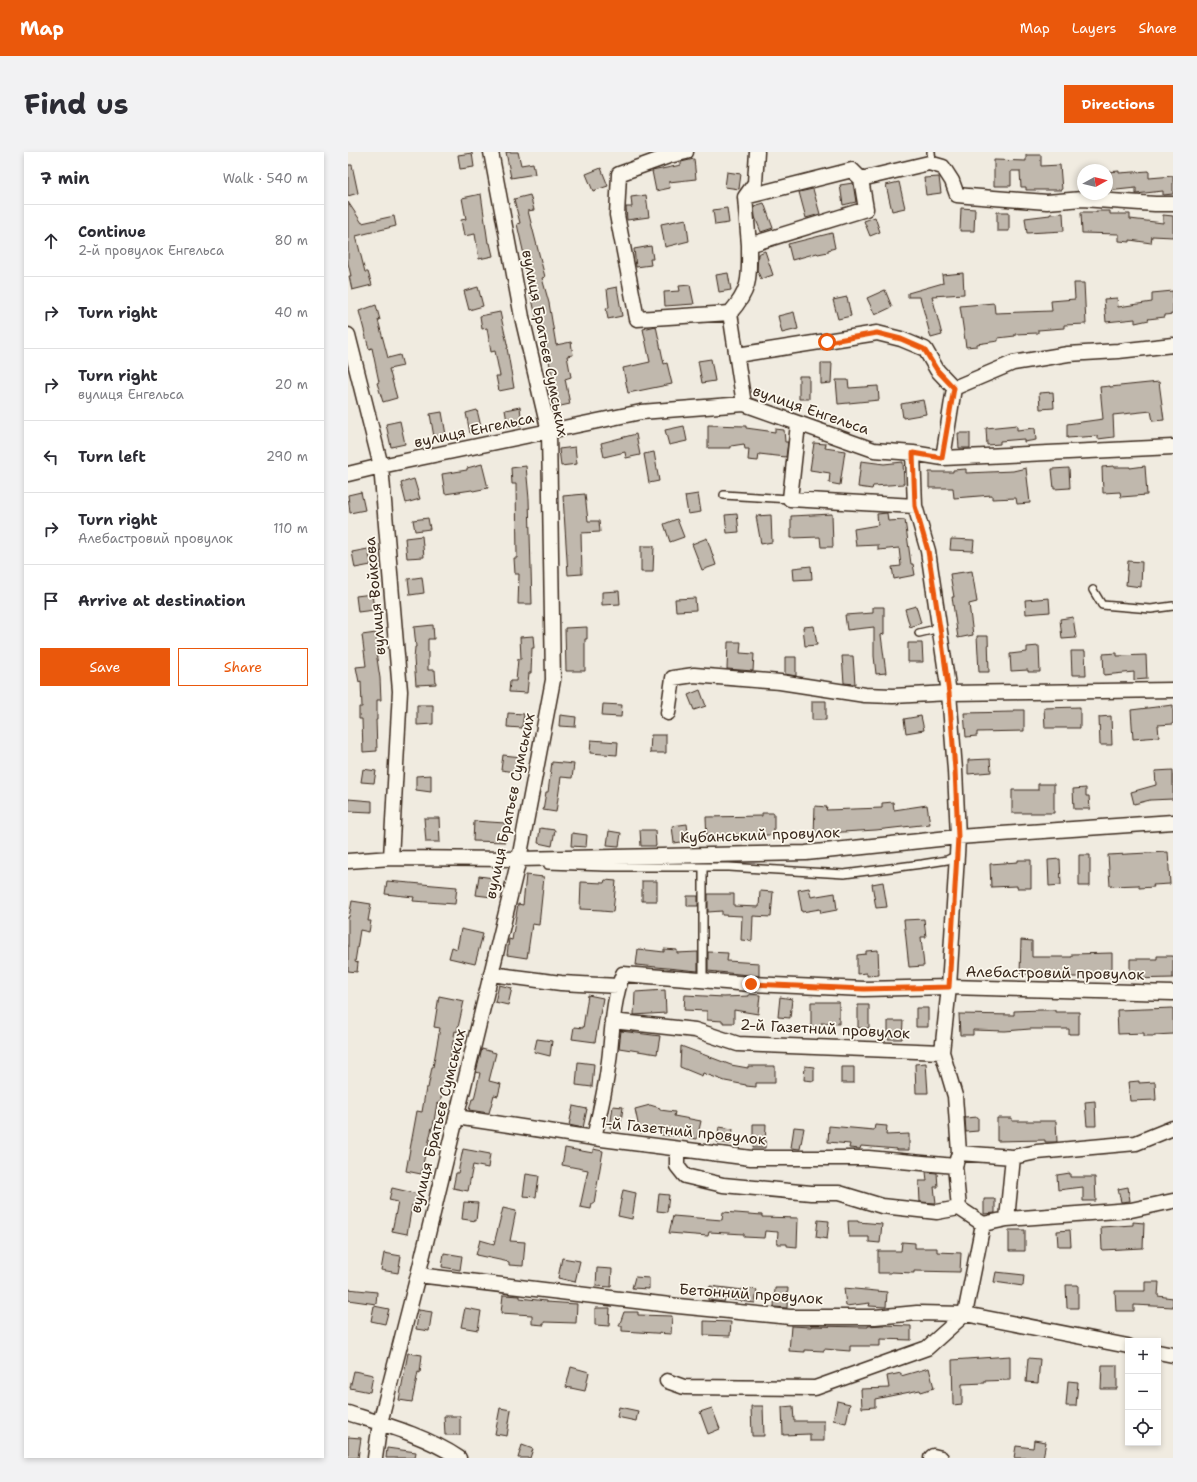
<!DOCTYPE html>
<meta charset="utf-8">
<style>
:root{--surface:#fff;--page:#f2f2f3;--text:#2b2b33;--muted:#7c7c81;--line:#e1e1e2;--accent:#ea580c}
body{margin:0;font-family:"Shantell Sans",sans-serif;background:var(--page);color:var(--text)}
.controls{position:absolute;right:12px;bottom:12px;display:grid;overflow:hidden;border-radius:0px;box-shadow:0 2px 6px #0003}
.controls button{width:36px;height:36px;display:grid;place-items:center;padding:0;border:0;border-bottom:1px solid var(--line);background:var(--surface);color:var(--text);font:20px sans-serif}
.compass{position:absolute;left:729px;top:12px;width:36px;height:36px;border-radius:50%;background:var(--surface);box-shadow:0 2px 6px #0003;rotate:82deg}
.stop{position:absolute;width:12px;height:12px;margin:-9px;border:3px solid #ea580c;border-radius:50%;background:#fff}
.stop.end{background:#ea580c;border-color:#fff;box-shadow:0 1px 4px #0008}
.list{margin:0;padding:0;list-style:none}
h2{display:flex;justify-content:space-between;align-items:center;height:52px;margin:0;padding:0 16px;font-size:17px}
h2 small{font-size:13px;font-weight:400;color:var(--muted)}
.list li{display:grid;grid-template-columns:26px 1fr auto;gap:12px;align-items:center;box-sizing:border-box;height:72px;padding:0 16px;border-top:1px solid var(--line)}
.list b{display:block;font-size:15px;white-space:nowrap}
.list p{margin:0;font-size:13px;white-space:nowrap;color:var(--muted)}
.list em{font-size:13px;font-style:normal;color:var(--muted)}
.actions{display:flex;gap:8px;padding:12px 16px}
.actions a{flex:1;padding:9px 0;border:1px solid var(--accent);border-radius:0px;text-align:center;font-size:14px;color:var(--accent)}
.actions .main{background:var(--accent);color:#fff}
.icon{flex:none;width:22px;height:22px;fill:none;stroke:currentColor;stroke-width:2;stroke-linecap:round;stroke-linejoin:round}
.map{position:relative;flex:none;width:825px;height:1306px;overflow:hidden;border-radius:0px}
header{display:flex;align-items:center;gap:24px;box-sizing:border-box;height:56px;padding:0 20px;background:var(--accent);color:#fff}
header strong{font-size:19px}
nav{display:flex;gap:22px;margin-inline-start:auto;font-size:14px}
.intro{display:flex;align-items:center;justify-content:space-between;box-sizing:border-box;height:96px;padding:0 24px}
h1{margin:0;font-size:28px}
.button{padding:10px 18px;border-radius:0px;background:var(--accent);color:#fff;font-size:14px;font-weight:700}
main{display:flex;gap:24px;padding:0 24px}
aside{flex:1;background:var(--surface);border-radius:0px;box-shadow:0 2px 6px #0003}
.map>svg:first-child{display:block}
.building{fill:#c0b8ad;stroke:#3b2a1e}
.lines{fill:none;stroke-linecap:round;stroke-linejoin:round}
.service-casing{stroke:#3b2a1e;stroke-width:10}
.minor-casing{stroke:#3b2a1e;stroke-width:17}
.service{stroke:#fbf7ec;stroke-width:7}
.minor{stroke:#fbf7ec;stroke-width:14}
.route{stroke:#ea580c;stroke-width:5}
.labels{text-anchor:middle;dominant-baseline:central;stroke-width:3.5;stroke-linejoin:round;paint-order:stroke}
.street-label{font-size:15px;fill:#3b2a1e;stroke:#fbf7ec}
</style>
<header>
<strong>Map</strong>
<nav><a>Map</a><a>Layers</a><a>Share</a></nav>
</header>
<div class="intro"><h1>Find us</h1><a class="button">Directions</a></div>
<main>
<aside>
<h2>7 min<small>Walk · 540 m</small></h2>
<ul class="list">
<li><svg class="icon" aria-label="ahead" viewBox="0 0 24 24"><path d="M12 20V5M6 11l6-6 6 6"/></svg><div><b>Continue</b><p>2-й провулок Енгельса</p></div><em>80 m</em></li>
<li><svg class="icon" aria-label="right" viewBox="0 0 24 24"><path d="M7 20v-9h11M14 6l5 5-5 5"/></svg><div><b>Turn right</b></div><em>40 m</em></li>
<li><svg class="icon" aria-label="right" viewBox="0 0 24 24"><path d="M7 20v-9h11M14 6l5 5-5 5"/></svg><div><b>Turn right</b><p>вулиця Енгельса</p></div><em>20 m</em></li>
<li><svg class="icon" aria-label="left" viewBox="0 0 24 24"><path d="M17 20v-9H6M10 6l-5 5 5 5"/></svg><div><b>Turn left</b></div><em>290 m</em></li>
<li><svg class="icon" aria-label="right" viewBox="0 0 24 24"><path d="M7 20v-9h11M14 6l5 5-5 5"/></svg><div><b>Turn right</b><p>Алебастровий провулок</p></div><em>110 m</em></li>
<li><svg class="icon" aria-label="arrive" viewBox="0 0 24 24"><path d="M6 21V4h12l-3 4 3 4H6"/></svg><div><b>Arrive at destination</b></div></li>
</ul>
<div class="actions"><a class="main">Save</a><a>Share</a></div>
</aside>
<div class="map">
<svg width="825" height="1306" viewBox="0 0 825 1306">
<rect width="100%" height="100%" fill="#f0ebe0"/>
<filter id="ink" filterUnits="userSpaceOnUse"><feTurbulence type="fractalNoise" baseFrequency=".025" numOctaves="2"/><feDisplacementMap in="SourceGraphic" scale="8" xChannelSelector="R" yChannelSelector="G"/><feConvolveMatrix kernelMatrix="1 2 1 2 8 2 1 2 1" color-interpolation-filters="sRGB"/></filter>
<g filter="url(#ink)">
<path class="building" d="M158,0H170L173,13L185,11L187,22L163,26Z
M124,1L126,15L112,17L110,3Z
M678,3H693V14L712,13L714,38H678V35H673L672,19H663V34H646V8L678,9Z
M346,7L348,27L321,30L322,36L308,39L304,19L333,13V10Z
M0,13H4L10,41L0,44Z
M253,16L260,34L245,39L238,22Z
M771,19V21L801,19V26L825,24V42L815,43V39L788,42V36L759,39V20Z
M379,20L393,22L391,37L377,35Z
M591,25L593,41L578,43L576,26Z
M551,30L557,56L544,59L538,33Z
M505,31L508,50L495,53L492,33Z
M465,37L472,62L458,66L451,40Z
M133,42L140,91H142L145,104L131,107L127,82L116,84L113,68L118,67L114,46Z
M182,43L186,58L180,59L197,125L194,126L201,151L208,193L223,190L225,203L219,204L223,225L217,227L222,252L208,255L205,238H207L196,185L193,186L183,143H184L177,117L179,116L169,72L172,71L166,47Z
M298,43L301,65L279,68L278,55H284L283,45Z
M0,50L14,71L46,64L48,74L8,84L17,120H20L24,133L4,138L1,124H3L0,111Z
M416,51L425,76L413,80L407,65L406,54Z
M379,56L381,71L367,73L365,58Z
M613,56L627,57L626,79H612Z
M748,59H762V62H782V67L815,71V63L825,64V85L804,84L803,91L782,88V90L771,89V82L734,81L733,60H748Z
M649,60H661V79H649Z
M715,61L716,79L679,81L677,66L702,63V62Z
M527,65L532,80L522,84L516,69Z
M338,67L341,89L317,95L313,72Z
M484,81L487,96L480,98V100L470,102L469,101L444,108L440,92Z
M303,94L305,107H302L303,113L288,115L286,97Z
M417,99L425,123L413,127L409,118L410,102Z
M380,121L383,138L371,140L368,123Z
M615,121L616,142L584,144L594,183L583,186L572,145H560V141L595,131L594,123Z
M726,131H736L738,172L716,173V176L690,178V181L667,182V184L650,186V189L629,192V194L618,195L612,154L646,151L647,161L704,159L703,149L727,147Z
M342,133L346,152L317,154L316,140L332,139L331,134Z
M130,135L135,154L121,158L116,139Z
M269,135L274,164L260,167L258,156L261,155L259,137Z
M537,138L544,155L527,163L519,146Z
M825,139V162L817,163V165L800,167L801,168L787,171V167L758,170L756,147L769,146L770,155L804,150V141Z
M499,145L503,164L490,167L485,148Z
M28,153L32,168H30L40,206L52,203L55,214L41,217L49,246L35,250L29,231L31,230L24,196L21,197L11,159Z
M152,160L160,196H159L166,236L151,239L148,224H152L147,199L143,200L139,176L134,177L132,164Z
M446,160L450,177L434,181L430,164Z
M308,174L316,212L319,211L324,232L280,241L275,216L302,210L295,177Z
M363,207L367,229L354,231L350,209Z
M473,211H484L483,231L473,232Z
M451,224H461V247H451Z
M488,228H500L501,236L530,234L531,248L490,252Z
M811,230L816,268L805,269L803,259L765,263L766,285L750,287V284L719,286V272L755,267L752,235L762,234V235Z
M705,240L706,256L692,257L691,241Z
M575,248L578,262L555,266L553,252Z
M172,255L174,273L160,275L157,258Z
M129,258L134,279L122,281L118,261Z
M94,260L98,283L86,285L82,262Z
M52,269L57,292L43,295L38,272Z
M360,273L398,274V276L427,280V277L436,278L437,290H440L438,305L411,302L410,309L400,308L401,297H397L396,292L383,294V296H360Z
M669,273V278L687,276L688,288L676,290V287L652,289V292L639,293L638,276Z
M336,274L339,289L321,293L317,278Z
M610,281H622V296H611Z
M288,282L292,303L278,306L277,300L256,305L253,291Z
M466,291L478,292L477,296L497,299L492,333L481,331L482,321L462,318Z
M227,295L229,312L213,314L211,297Z
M306,300L311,329L301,331L296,302Z
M513,309L536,312L555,310L556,332L525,334L524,337L510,335Z
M134,312L140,336L125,339L124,338L97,342L94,322L119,318V316Z
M178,314L181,347L184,452H170L171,422H167L166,406H169L168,332H164L163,316Z
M766,314V315H782V316L797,314L799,343L773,345L772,340L755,341L754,315Z
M678,316L682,351L669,352L668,346L644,347V343L606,346L605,336H581V320H605V318L618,317V321L665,319Z
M721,316L722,336L706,337L704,317Z
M66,327L72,347L58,351L53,331Z
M13,340L17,358L2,361L0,343Z
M237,342L240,369H251L252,380L233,381L234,422L220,423L215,344Z
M350,342L353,360L340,362L337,344Z
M539,361L540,369L557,368L563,412H565L567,423L546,427L544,415L553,414L551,396L530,398V393L508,394L506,377L530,373L529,362Z
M389,362L391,380L379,381L377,363Z
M484,362L485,395H473L472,385L443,386V364Z
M423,363L424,390L413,392L408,364Z
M80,366L82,377L67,379L65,368Z
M329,367L336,385L322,390L316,372Z
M74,384L76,405L59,406L57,386Z
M359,386L368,413L354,418L344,392Z
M603,387L626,388L625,399L602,398Z
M293,394H306L305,420H293Z
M20,397L23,413L7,416L4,400Z
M780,409L794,410L793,435L778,433Z
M463,414L464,427L446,428L445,416Z
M624,419L629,450L621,452L625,483L610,486L604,445H606L602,422Z
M74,425L76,441L62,443L60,427Z
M271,439L272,452L254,453V440Z
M24,442L26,458L10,460L8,444Z
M347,446L348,458L328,459L327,447Z
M701,446L702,460L678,462L677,448Z
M568,454L573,471L562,475L557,457Z
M525,455H536V482L533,483L538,521L528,522L526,504V475L499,478L497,463L525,461Z
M725,465L728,486L714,487L712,467Z
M85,473L86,487H80V518H87L88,532L68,533L66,507L67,495H68L66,475Z
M466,474L469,493L457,494L455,475Z
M239,475V487H237V519H218L217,476Z
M28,481L30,499L28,500L32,526L33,548H29V568H28L29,599L15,600L14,567H11V555H14L13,529L11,530L8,515L18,514L14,483Z
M185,484L186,496H184L183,521H181L179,541L161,540L162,529H168L170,507H173L172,485Z
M629,484H640L641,520H631Z
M380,490H393L392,501L406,502L405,519L379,517Z
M560,491H574L575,510H560Z
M691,494L692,520H680V518L663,519L662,502L679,500V495Z
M723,499H737L738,523H724Z
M769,501V504L798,503L799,527L786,528V520L756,523L755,502Z
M494,504H505L507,532L496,531Z
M437,505H448V524L437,522Z
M352,538L358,554L346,558L340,543Z
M464,549H478V568H464Z
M255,552L274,553L273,565L254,564Z
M69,553H85V572L69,573Z
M825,553V572L810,573L811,585L785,587L783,558Z
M732,555V576H697L696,556Z
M665,558H676V579L629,580V584L618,585L616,561L665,560Z
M160,561L176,562L174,576L159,575Z
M212,563L228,565L227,575L211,574Z
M573,564L576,578L558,581L556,567Z
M763,564L764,593H752L751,565Z
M303,583H318V601H302Z
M243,588L270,590L269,603L242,601Z
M155,603L174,605L172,621L153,618Z
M642,607L643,620L620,622V608Z
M204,610L226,612L224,626L213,625L208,660L195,658L198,640H200Z
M15,617L28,619L26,631L13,630Z
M825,618V647L802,648L786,652L783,640L808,633L807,619Z
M83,623V640L68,638V624Z
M690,632H706V661H664V638H690Z
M738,636V644H741L742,657H726L725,637Z
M0,647L24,649V660L0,659Z
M545,650L546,658L579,653L582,672L528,678L478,681V684L466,683L467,654L479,655L478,658L534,656V651Z
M414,661H426V683H397V687L359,689L358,665L414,664Z
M76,666H91L92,690H78Z
M126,669L157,671V690L125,689Z
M339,672L341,689L326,691L324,674Z
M192,676L207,678L204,694L190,691Z
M292,678H307L308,694H293Z
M261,679L273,681L271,694L259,693Z
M224,681L239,683L238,695L223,694Z
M820,700L822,732L805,733L806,735L791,736V733L762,734L760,703Z
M731,703H742V734H731Z
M712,707L713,733L701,734L700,708Z
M670,708H683V736H669V734L643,735L642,712L670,710Z
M178,723L196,725L191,773L184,772L179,806L159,803L161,787L164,788L170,752L175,753Z
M131,724L146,726L144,745L128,743Z
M257,728L268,729L265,760L253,759L254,758L232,757L233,730L256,731Z
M39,729L109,735L107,752L65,749L66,745L37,742Z
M294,729H309V749H294Z
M535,730L539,755L528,756L524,732Z
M461,736L463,745L487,741L489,758L473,761L472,757L454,760L450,738Z
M412,739L425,740L423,765L405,764L404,789L393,788L394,764L374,763V759L360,760V742H386V754L411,755Z
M339,744H350V754H339Z
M4,749L23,752L20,769H23L21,780L12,778L7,810L10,811L9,820L0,819V765H1Z
M576,767L578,785H573L576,814L561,815L556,768Z
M113,777L135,782L127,812L101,806L104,795L109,797Z
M673,788L684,789V805H724V802L764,801V825H696V823L672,822Z
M290,797L316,800V797L329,798V801L350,800V819L288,813Z
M530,798L531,823L519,824V821L509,822V803L518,802V799Z
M360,800L380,801L379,809L411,811V824L360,819Z
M809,804H825V826L782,827V807H809Z
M151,833L164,836L160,853L147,850Z
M317,838L318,861L286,863L287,840Z
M401,842L412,843L410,862L386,858V871H375V869L359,868V859L336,858L337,843L376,845L401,844Z
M240,843L255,846L247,890L224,887L226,875L235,876Z
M91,844L116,849L109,880L107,879L102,907H101L97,930H96L92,952L89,951L85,975H84L79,998H78L73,1022L58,1019L69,959L74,960L78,936H80L84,915H85L92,876L86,875Z
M432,845L444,847L442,866L430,865Z
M463,850H491V872L473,871V877H463Z
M510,853H521V876H510Z
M568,856H580V875H568Z
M825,856V882L806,883V884H796V881L770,882L769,858Z
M692,858H707V860H731V882H721V877H682L657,879L625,878V883H612L611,862L666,863V859Z
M540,869H555L554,887H540Z
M273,879L312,884L309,902L271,896Z
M189,887L204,889L202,904L186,900Z
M333,894L383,913L400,916V914H427V931H408V935L398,934V933L377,929L355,921L354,924L332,915Z
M134,897L148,901L141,929L153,932L150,944L146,943L141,961L121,958L124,947H126L132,921L128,920Z
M230,910L246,912L244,935L228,933Z
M578,911L580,941H568L567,912Z
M457,914L466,915V929L456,928Z
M493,915H506V931H493Z
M791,929V931L807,930L808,948L782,949L780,930Z
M747,949L748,974H739L737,950Z
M302,953L312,956V958L327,960L326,964L353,969L349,987L325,983V984L313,983V977L292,981L287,957Z
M225,954L239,957L235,976L221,973Z
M265,954L275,955L272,978L262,976Z
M630,965V979L618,980L617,966Z
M649,966H664V969H708L709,990H697V988L649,989Z
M405,972H418L417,996H405Z
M527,973L539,974L538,983L561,982V998H549V997L513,994L512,997L501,996L502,992L480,990L481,974L526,978Z
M371,975L385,977L383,992L369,990Z
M446,975L456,976L452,997L443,996Z
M217,996L245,1001V997L255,999L246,1051H244L243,1057L232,1055L240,1018L214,1013Z
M115,997L142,1002L140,1016L125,1013L120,1039L105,1036L108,1021H110Z
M578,1020L589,1021L590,1035H586L588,1051L572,1050L571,1029H579Z
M722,1021V1025H747L748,1049H735V1035L710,1038L709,1023Z
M178,1022L191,1024L188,1045L175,1044Z
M780,1035L782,1049L773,1050L770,1037Z
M44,1036L70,1042L67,1054L64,1053L59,1082L44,1079L50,1050L41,1048Z
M275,1038L288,1041L284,1067L270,1064Z
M311,1042L321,1043L319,1060L309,1059Z
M636,1047H647V1061L636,1062Z
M116,1050L130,1051L128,1069L114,1067Z
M155,1056L168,1059L162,1089L177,1090L175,1114L161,1113V1110L128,1103L132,1088L146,1092Z
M375,1060L414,1063V1065L450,1066L449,1095L439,1094V1092H429L430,1080L417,1079L416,1086L396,1085V1082L361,1080L360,1084L321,1081L325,1064L374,1068Z
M470,1068L481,1069L479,1087L468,1085Z
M500,1069H510V1070L534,1072L532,1091L521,1090V1085H501Z
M785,1070L796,1071L795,1096L754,1098L753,1075L785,1073Z
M661,1078H677V1099H661Z
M722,1078L723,1094H710L709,1079Z
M554,1090L567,1091V1096H589V1100L613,1101L612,1120L566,1119V1121L543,1120V1121H530V1099H553Z
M36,1101L53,1104L50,1121L33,1118Z
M96,1101L114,1104L112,1118L94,1115Z
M214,1106L232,1109L227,1130L210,1126Z
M249,1116L264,1117L263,1135L248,1134Z
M648,1120L676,1123L675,1134L646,1130Z
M287,1125L301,1126V1137L284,1136Z
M797,1130H811L810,1144L825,1146V1155L786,1153V1159H768L767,1139H797Z
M718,1133H730V1156H719Z
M362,1134L395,1138V1136L409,1138L407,1151L377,1147L376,1150L360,1148Z
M427,1136H440L439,1156L426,1155Z
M496,1136L539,1140L538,1155L521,1154L522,1151L498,1154Z
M0,1137L29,1140L28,1152L0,1148Z
M155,1143L172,1144V1146L198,1149V1150L229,1152L228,1171L196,1170V1173L184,1172V1163L153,1161Z
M26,1154L41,1157L37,1172L23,1169Z
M117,1156L133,1159L130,1178L113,1175Z
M247,1156H262L261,1174L247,1173Z
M71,1158L84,1160L81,1179L68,1177Z
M276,1160H290V1163L324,1164L323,1182L274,1179V1174H271Z
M356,1169L383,1170L382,1184L356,1183Z
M534,1173L563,1174V1188L532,1187V1194H502V1199L476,1197V1199L457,1198V1200L441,1199L443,1174L463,1175V1174L520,1175V1174Z
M60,1201L74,1203L72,1221L70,1220L64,1250L51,1248Z
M662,1204V1228L637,1229V1231L614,1232V1252L605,1253L604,1208Z
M680,1206L692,1207L690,1231L678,1230Z
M754,1213H769V1237H753Z
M223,1215L241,1220L237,1239L218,1235Z
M581,1216L586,1236L573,1240L572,1238L527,1247V1255L514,1256L513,1237L541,1236L539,1224L553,1221V1224Z
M6,1219L25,1223L22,1240L2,1236Z
M720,1229L730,1230L728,1254H718Z
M489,1249L502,1252L498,1271L485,1268Z
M403,1254H415L416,1284H404Z
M445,1254L446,1269H476V1289H462V1282L435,1283L434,1255Z
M271,1255L290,1259L288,1269L269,1265Z
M152,1256L163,1258L159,1284L147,1282Z
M364,1256L372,1277L360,1282L352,1260Z
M96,1264H112V1283H97Z
M0,1285L13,1286L10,1306H0Z
M686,1288L698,1290L695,1306H666L668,1294L685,1296Z
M174,1293L185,1297L182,1306H170Z
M39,1296L68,1300L67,1306H38Z"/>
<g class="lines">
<defs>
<path id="service" d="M583,0L584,12
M376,343L442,347
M745,438L754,453L803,457L825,454
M571,481L592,476
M200,713L258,715H381L496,722L574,712L599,708L609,703
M355,828V715"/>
<path id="minor" d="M338,0L321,4L271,22L269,63L289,167L382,161
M409,0L407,31L397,45L504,18L513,27L581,11L595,15L604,29L609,43L620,44L699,50L734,47L807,52H825
M397,45L401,93
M0,183L33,314L52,539L43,706
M389,203L529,181L553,187L577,197L589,218L606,236L665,211L720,202L770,199L825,193
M396,252L382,161C404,136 401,124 401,93L518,57L513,27
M450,272L442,347L567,354
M595,306L606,236
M0,322L33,314L293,260L396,252L526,298L565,301L595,306L825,295
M320,561L325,526L346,523L432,530L517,543L545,544L601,541L825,538
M0,709L43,706L171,707L458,701L610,685L825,670
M143,822L213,831L270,834
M264,869L347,878L390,892L594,900
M108,965L246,986L403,1006H520L607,1014
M246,986C251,963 257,940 260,916C265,885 263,852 275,822L403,832L516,837L601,835L825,841
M329,997V1014L337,1024L375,1033L463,1041H491L534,1054L589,1060L611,1056
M611,1001L665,1005
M659,1067L665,1005L689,1000L788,991L825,976
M635,1072L659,1067L783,1058L825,1049
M70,1123L330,1154L442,1165H527L569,1161L617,1162L780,1194
M810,1200L825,1203
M319,1229L336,1235L467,1236L579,1196L617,1162L635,1072L611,1056L607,1014L611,1001L607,944L594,900L601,835L609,703L610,685L607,618L601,541L580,399L567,354L565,301
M0,1261C38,1273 78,1284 111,1306
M27,1306L32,1271L70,1123L171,707L205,528L201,280L174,165L143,0
M583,1306L585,1304L593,1306"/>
</defs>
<use href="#service" class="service-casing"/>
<use href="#minor" class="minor-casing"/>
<use href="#service" class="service"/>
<use href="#minor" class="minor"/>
</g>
</g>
<g class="lines" filter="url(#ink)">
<path class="route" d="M403,832L516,837L601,835L610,685L607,618L601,541L592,476L580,399L567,354L565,301L594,306L606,236L589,218L576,197L553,187L529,181L479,190"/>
</g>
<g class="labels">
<g class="street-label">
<text transform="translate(197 191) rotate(79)">вулиця Братьєв Сумських</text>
<text transform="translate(463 258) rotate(19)">вулиця Енгельса</text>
<text transform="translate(126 278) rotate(-12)">вулиця Енгельса</text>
<text transform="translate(27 444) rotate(-95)">вулиця Войкова</text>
<text transform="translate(162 654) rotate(-78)">вулиця Братьєв Сумських</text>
<text transform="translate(412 683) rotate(-2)">Кубанський провулок</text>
<text transform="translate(707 821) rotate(1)">Алебастровий провулок</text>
<text transform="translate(477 877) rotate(3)">2-й Газетний провулок</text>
<text transform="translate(90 969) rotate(-76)">вулиця Братьєв Сумських</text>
<text transform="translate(335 979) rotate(6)">1-й Газетний провулок</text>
<text transform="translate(403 1142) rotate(4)">Бетонний провулок</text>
</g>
</g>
</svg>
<div class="controls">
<button>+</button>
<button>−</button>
<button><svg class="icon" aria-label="locate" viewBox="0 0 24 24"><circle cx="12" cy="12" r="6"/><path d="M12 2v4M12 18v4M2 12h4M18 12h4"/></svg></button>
</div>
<svg class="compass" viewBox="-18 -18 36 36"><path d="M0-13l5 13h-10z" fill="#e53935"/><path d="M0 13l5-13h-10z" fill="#7c7c81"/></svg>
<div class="stop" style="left:479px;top:190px"></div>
<div class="stop end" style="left:403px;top:832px"></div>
</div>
</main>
